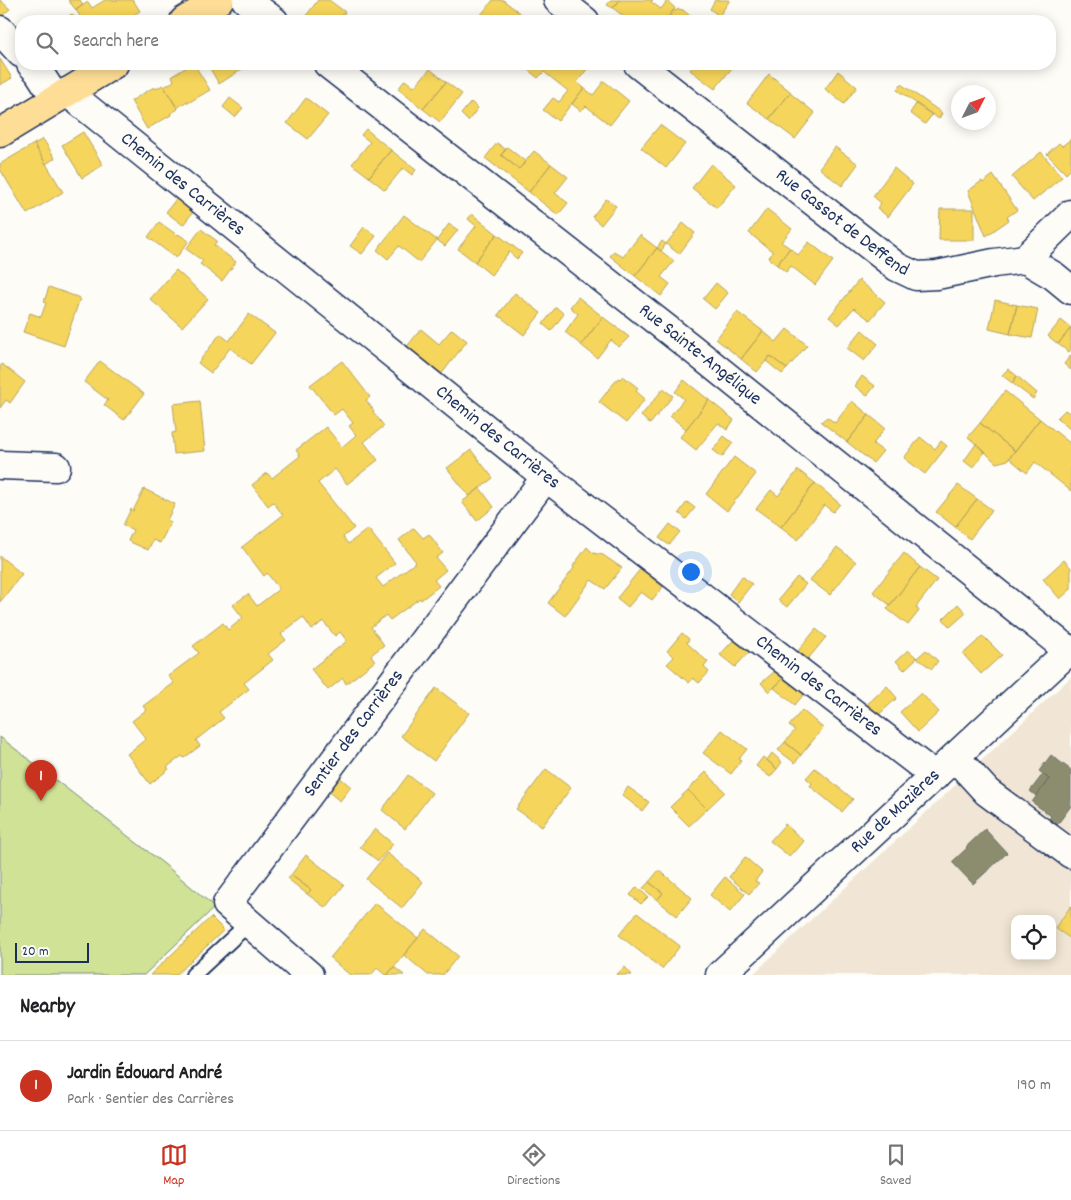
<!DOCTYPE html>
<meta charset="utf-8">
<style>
:root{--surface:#fff;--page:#f2f2f2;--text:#202124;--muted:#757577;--line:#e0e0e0;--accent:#c8321e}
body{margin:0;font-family:Dekko,sans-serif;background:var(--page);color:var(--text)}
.controls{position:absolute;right:15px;bottom:15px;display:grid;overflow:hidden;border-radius:10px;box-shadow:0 2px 12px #0003}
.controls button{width:45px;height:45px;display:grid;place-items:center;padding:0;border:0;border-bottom:1px solid var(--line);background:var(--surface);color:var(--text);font:25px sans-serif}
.compass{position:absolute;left:951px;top:85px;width:45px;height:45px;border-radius:50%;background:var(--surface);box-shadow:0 2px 12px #0003;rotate:48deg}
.scale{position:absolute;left:15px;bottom:12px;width:74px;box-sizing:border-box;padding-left:5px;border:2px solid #1b2f5e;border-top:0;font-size:14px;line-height:18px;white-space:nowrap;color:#1b2f5e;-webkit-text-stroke:4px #fdfcf7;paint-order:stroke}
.you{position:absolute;left:690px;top:571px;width:18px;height:18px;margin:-12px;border:4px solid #fff;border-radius:50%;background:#1a73e8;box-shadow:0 0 0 8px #1a73e833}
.badge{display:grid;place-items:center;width:32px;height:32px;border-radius:50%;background:var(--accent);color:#fff;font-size:16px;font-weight:700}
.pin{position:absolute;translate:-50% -41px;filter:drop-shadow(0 1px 2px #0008)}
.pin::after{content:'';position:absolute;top:26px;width:18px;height:15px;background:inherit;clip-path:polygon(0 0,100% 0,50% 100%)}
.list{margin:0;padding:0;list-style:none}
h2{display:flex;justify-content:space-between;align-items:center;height:65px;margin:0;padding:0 20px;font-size:21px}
h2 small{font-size:16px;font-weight:400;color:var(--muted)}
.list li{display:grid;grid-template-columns:32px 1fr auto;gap:15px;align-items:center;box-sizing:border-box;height:90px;padding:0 20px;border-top:1px solid var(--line)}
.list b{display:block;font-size:19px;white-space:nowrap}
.list p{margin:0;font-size:16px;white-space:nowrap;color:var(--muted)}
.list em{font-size:16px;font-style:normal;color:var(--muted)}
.icon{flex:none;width:28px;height:28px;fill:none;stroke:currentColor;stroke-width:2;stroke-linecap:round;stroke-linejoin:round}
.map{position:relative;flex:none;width:1071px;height:975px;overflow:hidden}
.search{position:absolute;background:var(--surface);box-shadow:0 2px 12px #0003;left:15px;right:15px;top:15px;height:55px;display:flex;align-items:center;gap:12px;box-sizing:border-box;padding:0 18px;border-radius:20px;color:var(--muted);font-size:19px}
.sheet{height:155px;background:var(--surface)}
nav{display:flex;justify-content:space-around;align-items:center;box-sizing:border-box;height:70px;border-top:1px solid var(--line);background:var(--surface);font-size:14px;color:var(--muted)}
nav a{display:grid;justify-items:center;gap:2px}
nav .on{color:var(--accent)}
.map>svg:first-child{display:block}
.built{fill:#f1e6d5;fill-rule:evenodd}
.green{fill:#d0e296;stroke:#76887a}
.homes{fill:#f6d55c;stroke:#b4a35d}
.industry{fill:#8c8c6e;stroke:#6a7069}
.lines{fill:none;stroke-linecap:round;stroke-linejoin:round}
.lane-casing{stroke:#1b2f5e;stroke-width:18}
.street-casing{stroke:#1b2f5e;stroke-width:31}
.primary-casing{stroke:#1b2f5e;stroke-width:31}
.lane{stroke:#fdfcf7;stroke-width:14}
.street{stroke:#fdfcf7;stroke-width:28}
.primary{stroke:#fede96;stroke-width:28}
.labels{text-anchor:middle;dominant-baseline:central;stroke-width:5;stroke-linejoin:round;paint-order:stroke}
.street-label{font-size:19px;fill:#1b2f5e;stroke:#fdfcf7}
</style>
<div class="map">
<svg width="1071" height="975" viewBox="0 0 1071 975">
<rect width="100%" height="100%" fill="#fdfcf7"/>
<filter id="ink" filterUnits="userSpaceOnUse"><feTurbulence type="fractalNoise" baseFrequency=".02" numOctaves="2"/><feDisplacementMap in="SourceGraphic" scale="10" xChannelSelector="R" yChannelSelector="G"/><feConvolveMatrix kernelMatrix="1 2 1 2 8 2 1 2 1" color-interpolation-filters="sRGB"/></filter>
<g filter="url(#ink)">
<path class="built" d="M1071,677V975H752ZM1015,919H1052V956H1015Z"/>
<path class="green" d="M0,737L164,864L215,907L144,975H0Z"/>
<path class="homes" d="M0,0L10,9L0,17Z
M68,0H80L83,5L76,10Z
M105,0H133L140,11L124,21H83L76,10L88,2L92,8Z
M318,0H329L345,12L338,21H312L306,16Z
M493,0H503L530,21H476Z
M611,0H620L613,8L607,5Z
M620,0H653L651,2L661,9L667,1L675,8L665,21H629L613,8Z
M715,0H730L719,16L710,9Z
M678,9L683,10L696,21H666L674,10L676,11Z
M72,14L77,21H61Z
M0,59L12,78L0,85Z
M192,64H194L210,90L188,103L187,101L177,108L164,87L174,81L172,76Z
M211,64H250L219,84L208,65Z
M533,64H582L588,68L577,82L584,88L558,121L543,110L553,98L559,102L568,91L544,72L538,78L528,70Z
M695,64H727L732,68L715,89L690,70Z
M430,69L446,82L423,109L398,89L405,80L414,87Z
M838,71L857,87L844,104L825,89Z
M769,74L791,92L769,119L747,103Z
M604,81L629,101L610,125L586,106L581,111L572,104L584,88L593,95Z
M446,82L462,94L440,122L423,109Z
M901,84L942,113L939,119L897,90Z
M163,85L178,109L170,114L171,115L147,129L131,101L154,87L155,89Z
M790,93L815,113L795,139L769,119Z
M230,98L243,108L235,117L223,107Z
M306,98L328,115L308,139L287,123Z
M471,102L478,108L468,121L461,114Z
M916,104L932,115L925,124L910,113Z
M660,125L685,144L666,168L641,148Z
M366,129L391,150L369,177L352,164L370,142L361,135Z
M83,132L103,165L82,178L62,145Z
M43,139L55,158L46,164L34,144Z
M1071,139V169L1066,174L1047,154L1059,143L1062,146Z
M497,143L506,150L501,155L519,169L534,151L551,164L529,192L485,158Z
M34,144L63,192L27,214L0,169V164Z
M507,147L526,162L519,169L501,155Z
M835,147L858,164L842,186L819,168Z
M391,150L416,170L412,175L403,168L385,190L369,177Z
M1041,152L1062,177L1033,201L1012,177Z
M551,164L568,177L555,193L568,203L558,215L529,192Z
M711,164L736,185L717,208L692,188Z
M894,168L913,184L888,217L877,208L881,203L873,196Z
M993,175L1017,210L1007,217L1009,220L986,236L968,191L982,181L983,183Z
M180,194L197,207L183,225L166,212Z
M606,199L616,206L601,225L592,217Z
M767,209L792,229L781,242L790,248L777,265L768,258L773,252L749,233Z
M940,209H974V240H939Z
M472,214L497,234L475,262L458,249L476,226L468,219Z
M404,215L437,240L419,262L399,246L388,259L377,250Z
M159,222L177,235L178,234L189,241L176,258L148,237Z
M683,223L695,233L679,254L666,244Z
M449,224L458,230L445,246L437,240Z
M364,227L376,236L362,254L350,246Z
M201,229L217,241L214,245L236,262L222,281L200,264L203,261L186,249Z
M497,234L522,253L517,259L509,252L491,275L475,262Z
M640,235L657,248L635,276L610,256L614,251L623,257Z
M662,241L666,244L661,251L657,248Z
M809,242L833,261L815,285L791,266L786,272L777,265L790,248L798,255Z
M657,248L674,261L661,277L670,284L661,296L635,276Z
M176,270L208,299L182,327L150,299Z
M859,280L885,302L870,320L854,308L839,325L829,317Z
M716,283L728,293L715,309L703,299Z
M49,287L80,298L64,346L23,332L30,313L41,317L46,303L44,302Z
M515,293L541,313L524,335L498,315Z
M578,297L603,317L581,345L565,332L578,314L570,307Z
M995,300L1017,305L1010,334L989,329Z
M1017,305L1038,309L1032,338L1010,334Z
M556,307L564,314L551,331L543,324Z
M737,312L763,331L741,359L716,339Z
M249,314L275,333L251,364L230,348L211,373L198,363L220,334L229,341Z
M603,317L629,337L619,347L611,340L597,358L581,345Z
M1061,320L1071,328L1058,344L1048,336Z
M1071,328V349L1069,352L1058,344Z
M421,329L439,344L452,329L467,341L440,376L405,349Z
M787,329L807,345L787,369L770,356L757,372L741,359L763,331L776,342Z
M862,330L878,344L864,361L847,348Z
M1071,355V370L1064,364Z
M770,356L787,369L782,374L766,361Z
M100,361L144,394L124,420L104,405L108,400L84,382Z
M342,361L370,397L366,400L374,411L373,412L384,426L364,442L378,460L347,484L335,469L318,483L354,528L343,537L348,544L368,529L395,563L376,578L383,587L416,562L399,540L414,528L423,538L429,534L443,553L436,558L446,570L434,580L439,586L421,600L420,598L390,620L386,615L371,627L384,645L371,655L375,661L346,684L343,678L328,690L311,669L347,641L340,632L335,636L323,621L312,630L303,617L281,634L286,640L268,654L273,660L244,683L249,689L219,712L224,718L196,740L200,746L184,758L182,756L167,767L169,769L150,784L127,754L146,739L132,721L146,710L143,706L174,683L168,676L199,653L193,646L223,623L228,630L243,618L233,605L248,594L257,606L279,589L267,573L264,576L242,547L283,515L273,502L268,506L252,485L267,473L272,478L300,456L296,450L326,427L342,447L356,435L349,426L353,423L342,409L334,415L310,385Z
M2,364L25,382L10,403L6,400L0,408V367Z
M1008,369L1017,376L1012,383L1002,375Z
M623,376L638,388L636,391L645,399L626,423L599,402L618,378L620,379Z
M862,376L875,386L867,396L855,386Z
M1017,376L1037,393L1033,399L1012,383Z
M684,380L709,400L686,429L670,416L684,399L675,392Z
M663,389L673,396L650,424L641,416Z
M1005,391L1040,419L1015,451L980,423Z
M709,400L734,420L727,430L718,423L696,450L680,437Z
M200,401L205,451L174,454L172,433L176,432L173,404Z
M852,401L869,415L847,442L821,422L827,417L835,423Z
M1065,410L1071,414V430L1057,418Z
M869,415L885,428L873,444L883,451L873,463L847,442Z
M1040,419L1071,444V491L1035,462L1027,473L1009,458Z
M980,423L1015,451L1008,460L996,463L985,452L968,437Z
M724,436L733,443L722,457L713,450Z
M920,437L935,449L941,441L947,446L925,474L904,458Z
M976,444L985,452L973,468L964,461Z
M471,450L493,478L469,496L447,468Z
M734,457L756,474L727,511L706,494Z
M798,470L815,483L781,527L756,509L771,490L778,496Z
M815,483L840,504L833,512L824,505L798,540L781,527Z
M958,485L977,499L955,527L936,512Z
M480,488L494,507L477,521L462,502Z
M144,489L175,504L167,520L171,522L160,543L153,540L148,550L128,541L133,530L123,525L131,509L133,511Z
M977,499L992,510L970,539L955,527Z
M687,502L695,508L686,519L679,513Z
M670,524L680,532L669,545L659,538Z
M587,547L593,553L603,555L622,568L605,589L591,580L565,616L548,603L574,568L573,566Z
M837,547L856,562L830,595L810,580Z
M904,553L920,567L890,605L873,592Z
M0,556L22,574L0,602Z
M1064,560L1071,568V589L1060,599L1043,579Z
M646,562L658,571L652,578L663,587L652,600L641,592L628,607L617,598Z
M920,567L937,580L916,607L919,611L908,625L887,609Z
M742,576L752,584L738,602L729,594Z
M797,577L806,584L787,607L778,600Z
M958,604L966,613L950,627L943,619Z
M816,629L826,637L808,659L798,651Z
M682,633L689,639L687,643L708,662L704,667L709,672L699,683L693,678L689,683L667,664L674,657L667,651Z
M737,636L752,649L735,667L720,655Z
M983,636L1002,655L981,674L963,654Z
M908,650L917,658L904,670L896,661Z
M926,650L938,661L932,669L917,658Z
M780,667L788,674L769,692L761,683Z
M788,674L808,689L795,705L774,688Z
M887,686L897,698L874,719L862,709Z
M436,688L469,713L434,761L401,736Z
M921,693L939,712L918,732L900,712Z
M802,710L823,728L801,755L785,742L795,730L789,726Z
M722,730L747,749L739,759L741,761L731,774L703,753Z
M785,742L801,755L795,763L778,750Z
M772,753L782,762L777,769L767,760Z
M763,757L777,769L770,777L756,766Z
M815,768L853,799L842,812L810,786L812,783L806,778Z
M546,769L571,788L542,827L516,809Z
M706,772L725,792L707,809L688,790Z
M337,775L351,787L340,801L326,790Z
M408,775L432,793L405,829L382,810Z
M628,787L649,802L642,811L622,795Z
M688,790L707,809L689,826L670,807Z
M785,824L804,841L795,852L794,851L789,856L770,841Z
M375,829L393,844L378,861L360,847Z
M387,853L423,882L402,908L366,879Z
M306,855L344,885L326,908L307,894L311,890L291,875Z
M745,857L762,872L755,881L759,883L749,894L729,877Z
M659,870L692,898L677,916L657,900L663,893L649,882Z
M291,875L311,890L307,894L288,879Z
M725,877L745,894L730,912L710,895Z
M649,882L663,893L657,900L643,888Z
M637,887L648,897L641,904L630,895Z
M375,903L418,938L387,975H385L377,968L371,975H350L330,958Z
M1071,906V939L1055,928Z
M637,913L680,946L662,969L619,935Z
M211,917L224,930L176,975H150Z
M425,929L458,956L443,975H428L404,955Z
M394,967L404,975H387Z
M625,967L632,975H616Z"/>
<path class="industry" d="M1051,755L1071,770V806L1057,825L1049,819L1051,816L1032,802L1049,779L1039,771Z
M1043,774L1049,779L1036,796L1030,791Z
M985,829L1007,853L973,884L952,862L967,848L966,847Z"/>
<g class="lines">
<defs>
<path id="lane" d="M193,975L249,923"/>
<g id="street">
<path d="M246,0L274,21"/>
<path d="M558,0L585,21"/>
<path d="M0,30L21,53"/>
<path d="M31,64L38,71L56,99"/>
<path id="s1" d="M328,64L690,347L1069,651"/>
<path id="s2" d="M638,64L897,267L916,276L937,275L994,263L1025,259L1054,276L1071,290"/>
<path id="s3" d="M67,92L546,477L935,776"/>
<path d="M1025,259L1071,214"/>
<path d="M0,465L56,467"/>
<path d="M955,757L987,792L1071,854"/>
<path id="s4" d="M309,975L227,904L546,477"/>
<path id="s5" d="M720,975L1071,649"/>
</g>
<path id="primary" d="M184,21L219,0
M0,133L114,64"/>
</defs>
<use href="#lane" class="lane-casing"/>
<use href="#street" class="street-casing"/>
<use href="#primary" class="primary-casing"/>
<use href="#lane" class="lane"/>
<use href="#street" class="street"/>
<use href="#primary" class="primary"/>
</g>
</g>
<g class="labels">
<g class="street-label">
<text stroke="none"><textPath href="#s3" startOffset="148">Chemin des Carrières</textPath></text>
<text stroke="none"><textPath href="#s2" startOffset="259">Rue Gassot de Deffend</textPath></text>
<text stroke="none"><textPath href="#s1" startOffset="472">Rue Sainte-Angélique</textPath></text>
<text stroke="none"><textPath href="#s3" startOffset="552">Chemin des Carrières</textPath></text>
<text stroke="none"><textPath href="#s3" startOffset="958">Chemin des Carrières</textPath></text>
<text stroke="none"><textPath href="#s4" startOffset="321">Sentier des Carrières</textPath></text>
<text stroke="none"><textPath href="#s5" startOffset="240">Rue de Mazières</textPath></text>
</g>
</g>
</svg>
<div class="controls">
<button><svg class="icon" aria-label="locate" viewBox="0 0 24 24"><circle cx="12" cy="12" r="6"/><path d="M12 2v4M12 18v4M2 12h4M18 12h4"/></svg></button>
</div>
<svg class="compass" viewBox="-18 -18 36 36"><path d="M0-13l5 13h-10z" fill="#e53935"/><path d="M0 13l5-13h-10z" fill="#757577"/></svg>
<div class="scale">20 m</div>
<div class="you"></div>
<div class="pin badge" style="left:41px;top:801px">1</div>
<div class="search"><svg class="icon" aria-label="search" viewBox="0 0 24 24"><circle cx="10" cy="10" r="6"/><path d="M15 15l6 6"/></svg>Search here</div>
</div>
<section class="sheet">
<h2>Nearby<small></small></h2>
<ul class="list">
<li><span class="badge">1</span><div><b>Jardin Édouard André</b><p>Park · Sentier des Carrières</p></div><em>190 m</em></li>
</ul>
</section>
<nav>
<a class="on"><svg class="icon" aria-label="map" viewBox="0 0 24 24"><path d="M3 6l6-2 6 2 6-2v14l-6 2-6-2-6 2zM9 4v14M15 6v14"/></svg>Map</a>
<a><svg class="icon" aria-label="directions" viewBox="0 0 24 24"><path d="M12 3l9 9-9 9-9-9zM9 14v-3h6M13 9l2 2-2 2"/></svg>Directions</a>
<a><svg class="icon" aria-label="saved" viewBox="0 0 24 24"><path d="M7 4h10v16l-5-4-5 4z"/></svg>Saved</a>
</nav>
